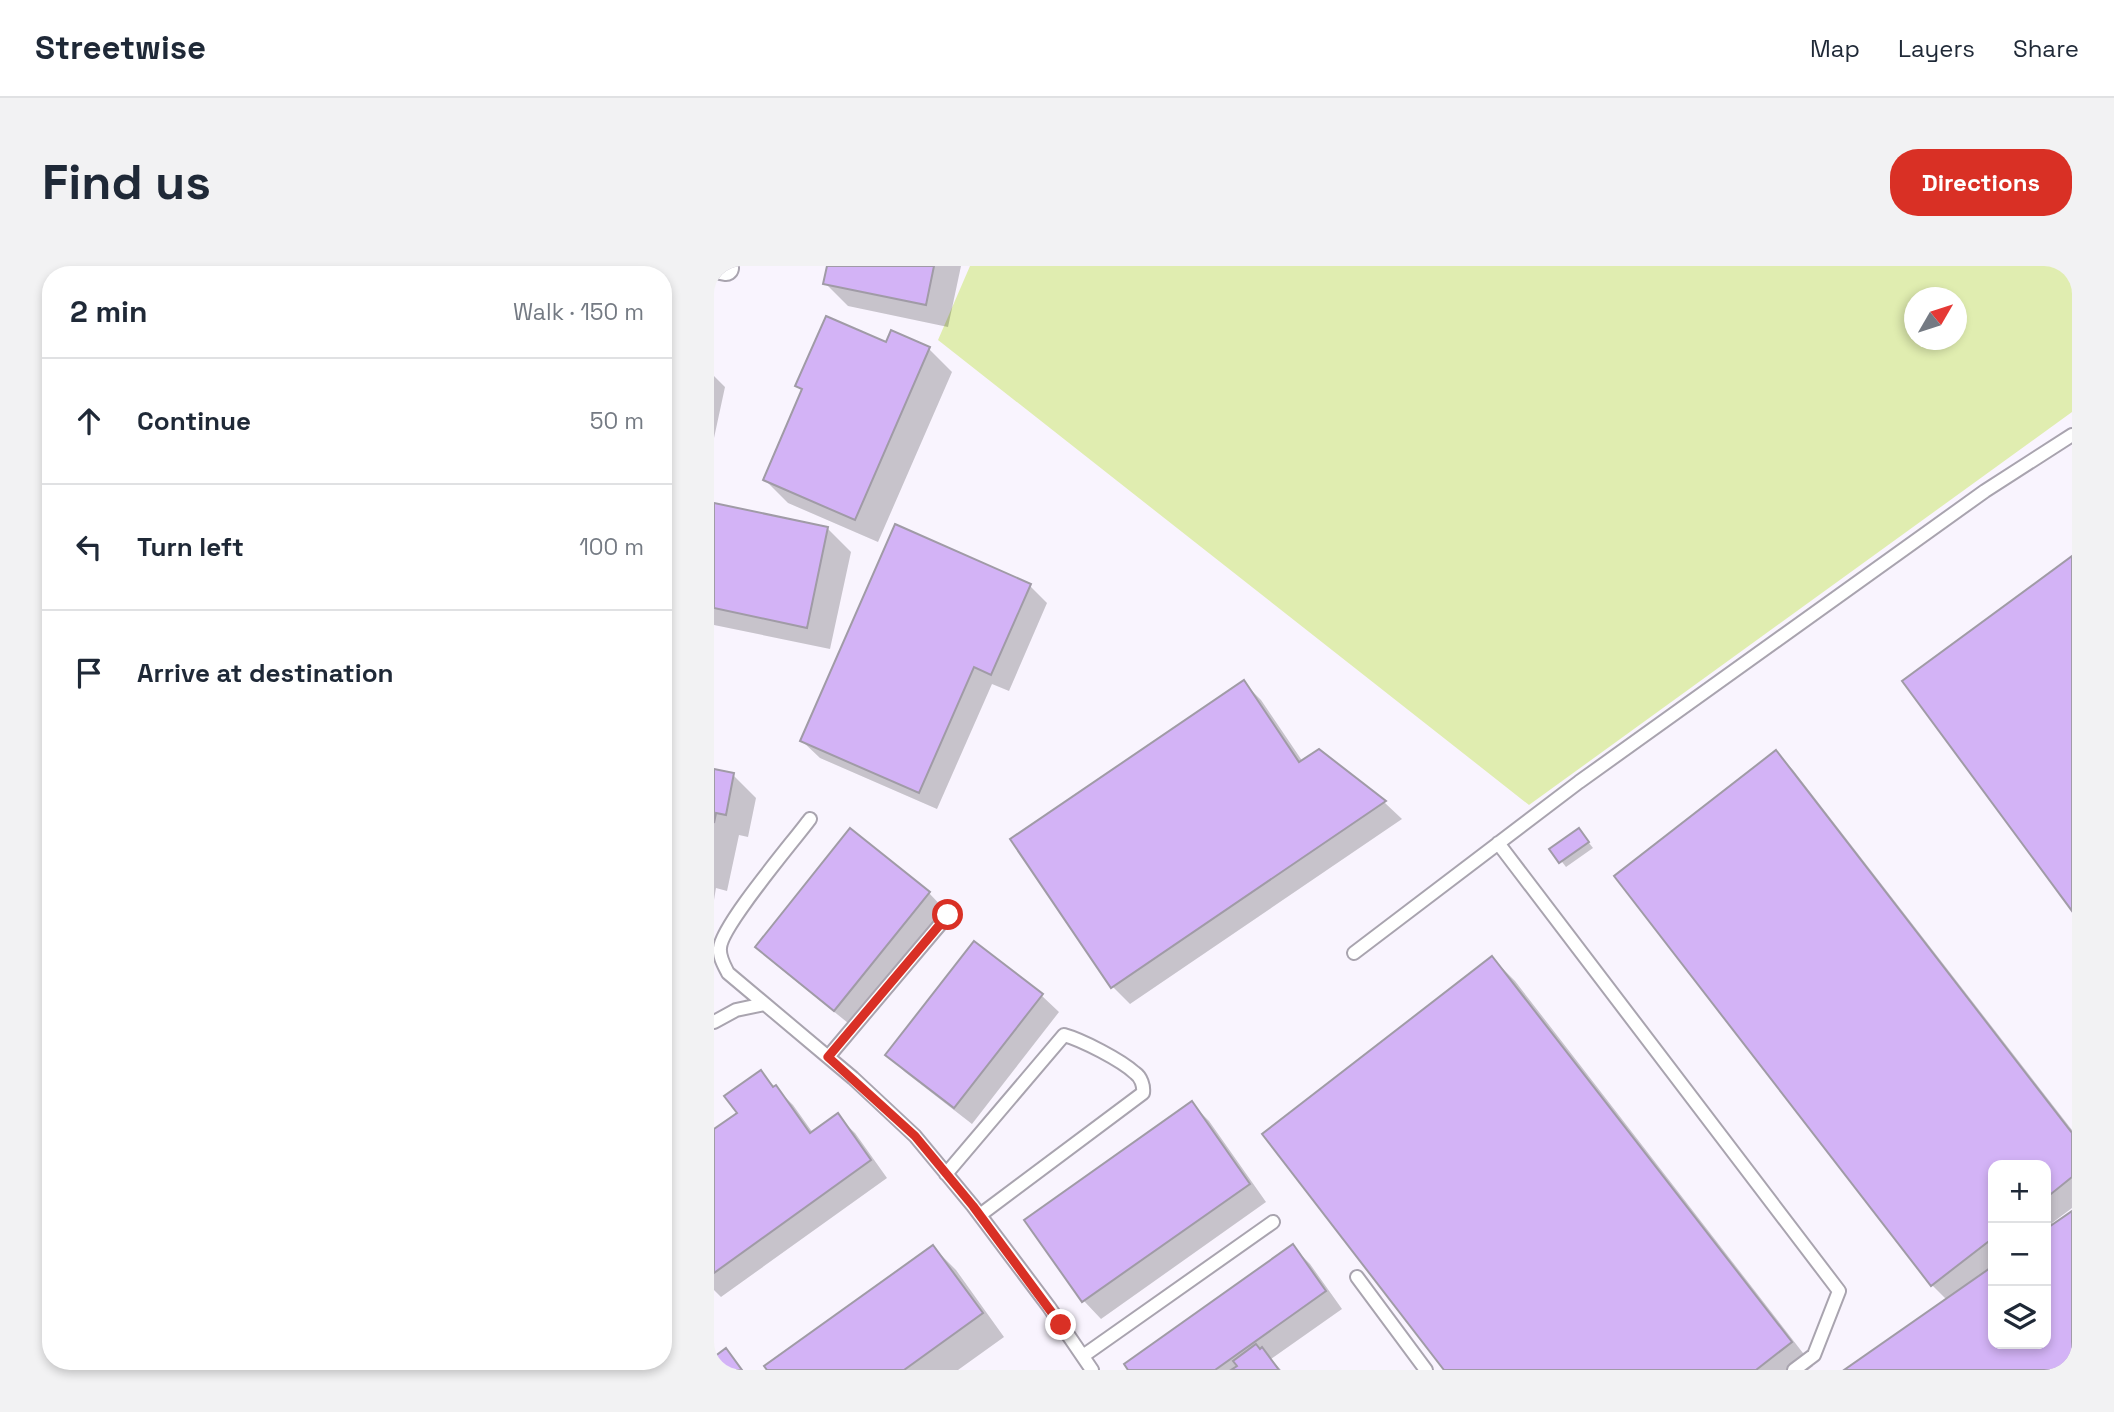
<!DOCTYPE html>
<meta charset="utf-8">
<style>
:root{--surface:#fff;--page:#f2f2f3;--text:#1f2937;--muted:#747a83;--line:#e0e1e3;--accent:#d93025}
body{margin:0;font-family:"Space Grotesk",sans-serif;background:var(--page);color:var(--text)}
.controls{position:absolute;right:21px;bottom:21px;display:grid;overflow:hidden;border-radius:14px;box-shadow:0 4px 10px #0003}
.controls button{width:63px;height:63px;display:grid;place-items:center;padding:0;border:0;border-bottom:2px solid var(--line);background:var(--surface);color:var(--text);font:35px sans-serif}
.compass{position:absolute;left:1190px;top:21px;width:63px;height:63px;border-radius:50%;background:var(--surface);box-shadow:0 4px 10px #0003;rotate:51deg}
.stop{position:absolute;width:21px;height:21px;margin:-16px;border:5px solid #d93025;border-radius:50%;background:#fff}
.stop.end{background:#d93025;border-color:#fff;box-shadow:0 2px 7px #0008}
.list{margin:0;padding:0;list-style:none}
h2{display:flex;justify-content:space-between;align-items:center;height:91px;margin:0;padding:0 28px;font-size:30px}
h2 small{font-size:23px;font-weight:400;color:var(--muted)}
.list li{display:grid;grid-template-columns:46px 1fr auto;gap:21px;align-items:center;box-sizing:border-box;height:126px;padding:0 28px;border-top:2px solid var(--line)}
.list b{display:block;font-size:26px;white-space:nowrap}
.list em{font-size:23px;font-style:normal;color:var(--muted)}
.icon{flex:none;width:38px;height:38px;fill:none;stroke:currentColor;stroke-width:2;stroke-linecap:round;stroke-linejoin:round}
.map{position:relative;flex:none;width:1358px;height:1104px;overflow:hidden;border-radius:28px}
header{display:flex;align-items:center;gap:42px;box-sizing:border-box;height:98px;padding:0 35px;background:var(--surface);border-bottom:2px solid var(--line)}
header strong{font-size:33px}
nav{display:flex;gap:38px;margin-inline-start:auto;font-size:24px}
.intro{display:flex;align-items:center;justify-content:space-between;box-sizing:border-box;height:168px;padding:0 42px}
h1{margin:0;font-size:49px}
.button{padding:18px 32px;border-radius:28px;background:var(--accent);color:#fff;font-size:24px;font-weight:700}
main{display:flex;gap:42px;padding:0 42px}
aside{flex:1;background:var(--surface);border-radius:28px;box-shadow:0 4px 10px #0003}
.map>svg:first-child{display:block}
.green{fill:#e0edb0;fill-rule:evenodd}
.shadow{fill:#0003;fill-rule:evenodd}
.building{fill:#d3b3f6;stroke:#a09ba6;stroke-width:2}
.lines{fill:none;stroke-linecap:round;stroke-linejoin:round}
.service-casing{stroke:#a9a4af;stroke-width:16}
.minor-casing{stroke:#a9a4af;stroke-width:28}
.service{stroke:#fff;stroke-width:12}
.minor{stroke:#fff;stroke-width:24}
.route{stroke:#d93025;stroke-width:9}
</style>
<header>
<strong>Streetwise</strong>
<nav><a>Map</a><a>Layers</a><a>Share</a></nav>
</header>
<div class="intro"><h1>Find us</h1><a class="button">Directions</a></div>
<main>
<aside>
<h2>2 min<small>Walk · 150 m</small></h2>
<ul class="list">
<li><svg class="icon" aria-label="ahead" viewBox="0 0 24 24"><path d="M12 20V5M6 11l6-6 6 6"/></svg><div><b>Continue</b></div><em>50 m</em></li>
<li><svg class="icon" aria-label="left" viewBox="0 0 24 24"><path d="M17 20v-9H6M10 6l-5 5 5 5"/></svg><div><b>Turn left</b></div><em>100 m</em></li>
<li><svg class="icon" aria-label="arrive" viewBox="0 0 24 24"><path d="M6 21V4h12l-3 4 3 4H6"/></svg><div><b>Arrive at destination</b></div></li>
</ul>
</aside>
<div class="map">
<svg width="1358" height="1104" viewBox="0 0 1358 1104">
<rect width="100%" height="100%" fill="#f9f4fe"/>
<path class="green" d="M256,0H1358V146L815,539L224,74ZM1200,32H1242V74H1200Z"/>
<path class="shadow" d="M115,0H247L234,61L134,40L111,17Z
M173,78L215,83L238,106L164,276L74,237L51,214L89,125L84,120Z
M0,110L11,121L0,172Z
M0,239L114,263L137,286L116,383L0,359Z
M316,320L333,337L295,425L278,418L223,543L106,492L88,475Z
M530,417L547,434L589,496L605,485L671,537L688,553L416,738L399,721Z
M1062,487L1079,504L1358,864V942L1338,957L1340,960L1358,947V1104H1133L1233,1034L1218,1019L902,610ZM1279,899H1332V1078H1279Z
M0,505L19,509L42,532L34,571L25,569L13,625L2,622L0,634Z
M865,564L879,582L852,601L838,583Z
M215,627L232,645L139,761L61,698L44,681Z
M778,692L801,715L1099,1100L1094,1104H732Z
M327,729L345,746L258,858L191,806L174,789Z
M46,806L79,839L99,867L123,850L141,867L173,912L7,1031L0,1024V865L25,847Z
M478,838L495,855L552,936L387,1053L370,1035L312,954Z
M578,980L596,998L628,1043L557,1093L567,1104H416Z
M219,981L242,1004L290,1071L244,1104H55Z"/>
<path class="building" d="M113,0H220L212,39L109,18Z
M112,50L172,76L177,64L216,81L141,254L49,214L88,123L81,120Z
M0,237L114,261L93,362L0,342Z
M181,258L317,318L277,409L260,401L205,527L86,475Z
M1358,290V645L1188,415Z
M530,414L585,496L605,483L672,535L397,722L296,573Z
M1062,484L1358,867V911L1332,932V899H1279V972L1217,1020L900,610Z
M0,503L20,507L12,549L2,547L0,557Z
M136,562L216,626L120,745L41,681Z
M865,562L875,576L845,597L835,583Z
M260,675L329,728L240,842L171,789Z
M778,690L1078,1076L1042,1104H730L548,868Z
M47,804L59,821L62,819L96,867L124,847L157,894L0,1007V863L23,847L10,830Z
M478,835L536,918L368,1036L310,954Z
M1358,945V1104H1130L1279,1000V1078H1332V963Z
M579,978L612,1025L501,1104H414L410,1098Z
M219,979L269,1047L190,1104H53L50,1100Z
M542,1078L546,1083L548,1081L565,1104H517L523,1100L519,1095Z
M12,1082L28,1104H0V1091Z"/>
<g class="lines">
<defs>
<path id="service" d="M96,553C79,576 7,660 6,682C5,691 10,699 14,707L139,812L201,870L259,940L335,1041L378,1104
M784,577L1125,1025L1100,1089L1080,1104
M640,687L865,516L1271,225L1358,169
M0,756L22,744L50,738
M114,791L234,649
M232,908L350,769C368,774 407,794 421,807C427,811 430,820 429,827L266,949
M643,1011L712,1104
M369,1090L559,956"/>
<path id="minor" d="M2,0L12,2"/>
</defs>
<use href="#service" class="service-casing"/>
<use href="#minor" class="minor-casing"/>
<use href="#service" class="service"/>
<use href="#minor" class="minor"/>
</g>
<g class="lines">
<path class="route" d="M234,649L114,791L201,870L259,940L347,1059"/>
</g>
</svg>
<div class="controls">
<button>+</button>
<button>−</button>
<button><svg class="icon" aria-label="layers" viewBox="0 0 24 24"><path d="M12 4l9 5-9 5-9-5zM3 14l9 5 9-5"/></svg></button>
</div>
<svg class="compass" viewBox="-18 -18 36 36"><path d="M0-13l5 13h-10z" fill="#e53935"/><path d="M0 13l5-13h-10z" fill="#747a83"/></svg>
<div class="stop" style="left:234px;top:649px"></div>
<div class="stop end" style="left:347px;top:1059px"></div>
</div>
</main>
